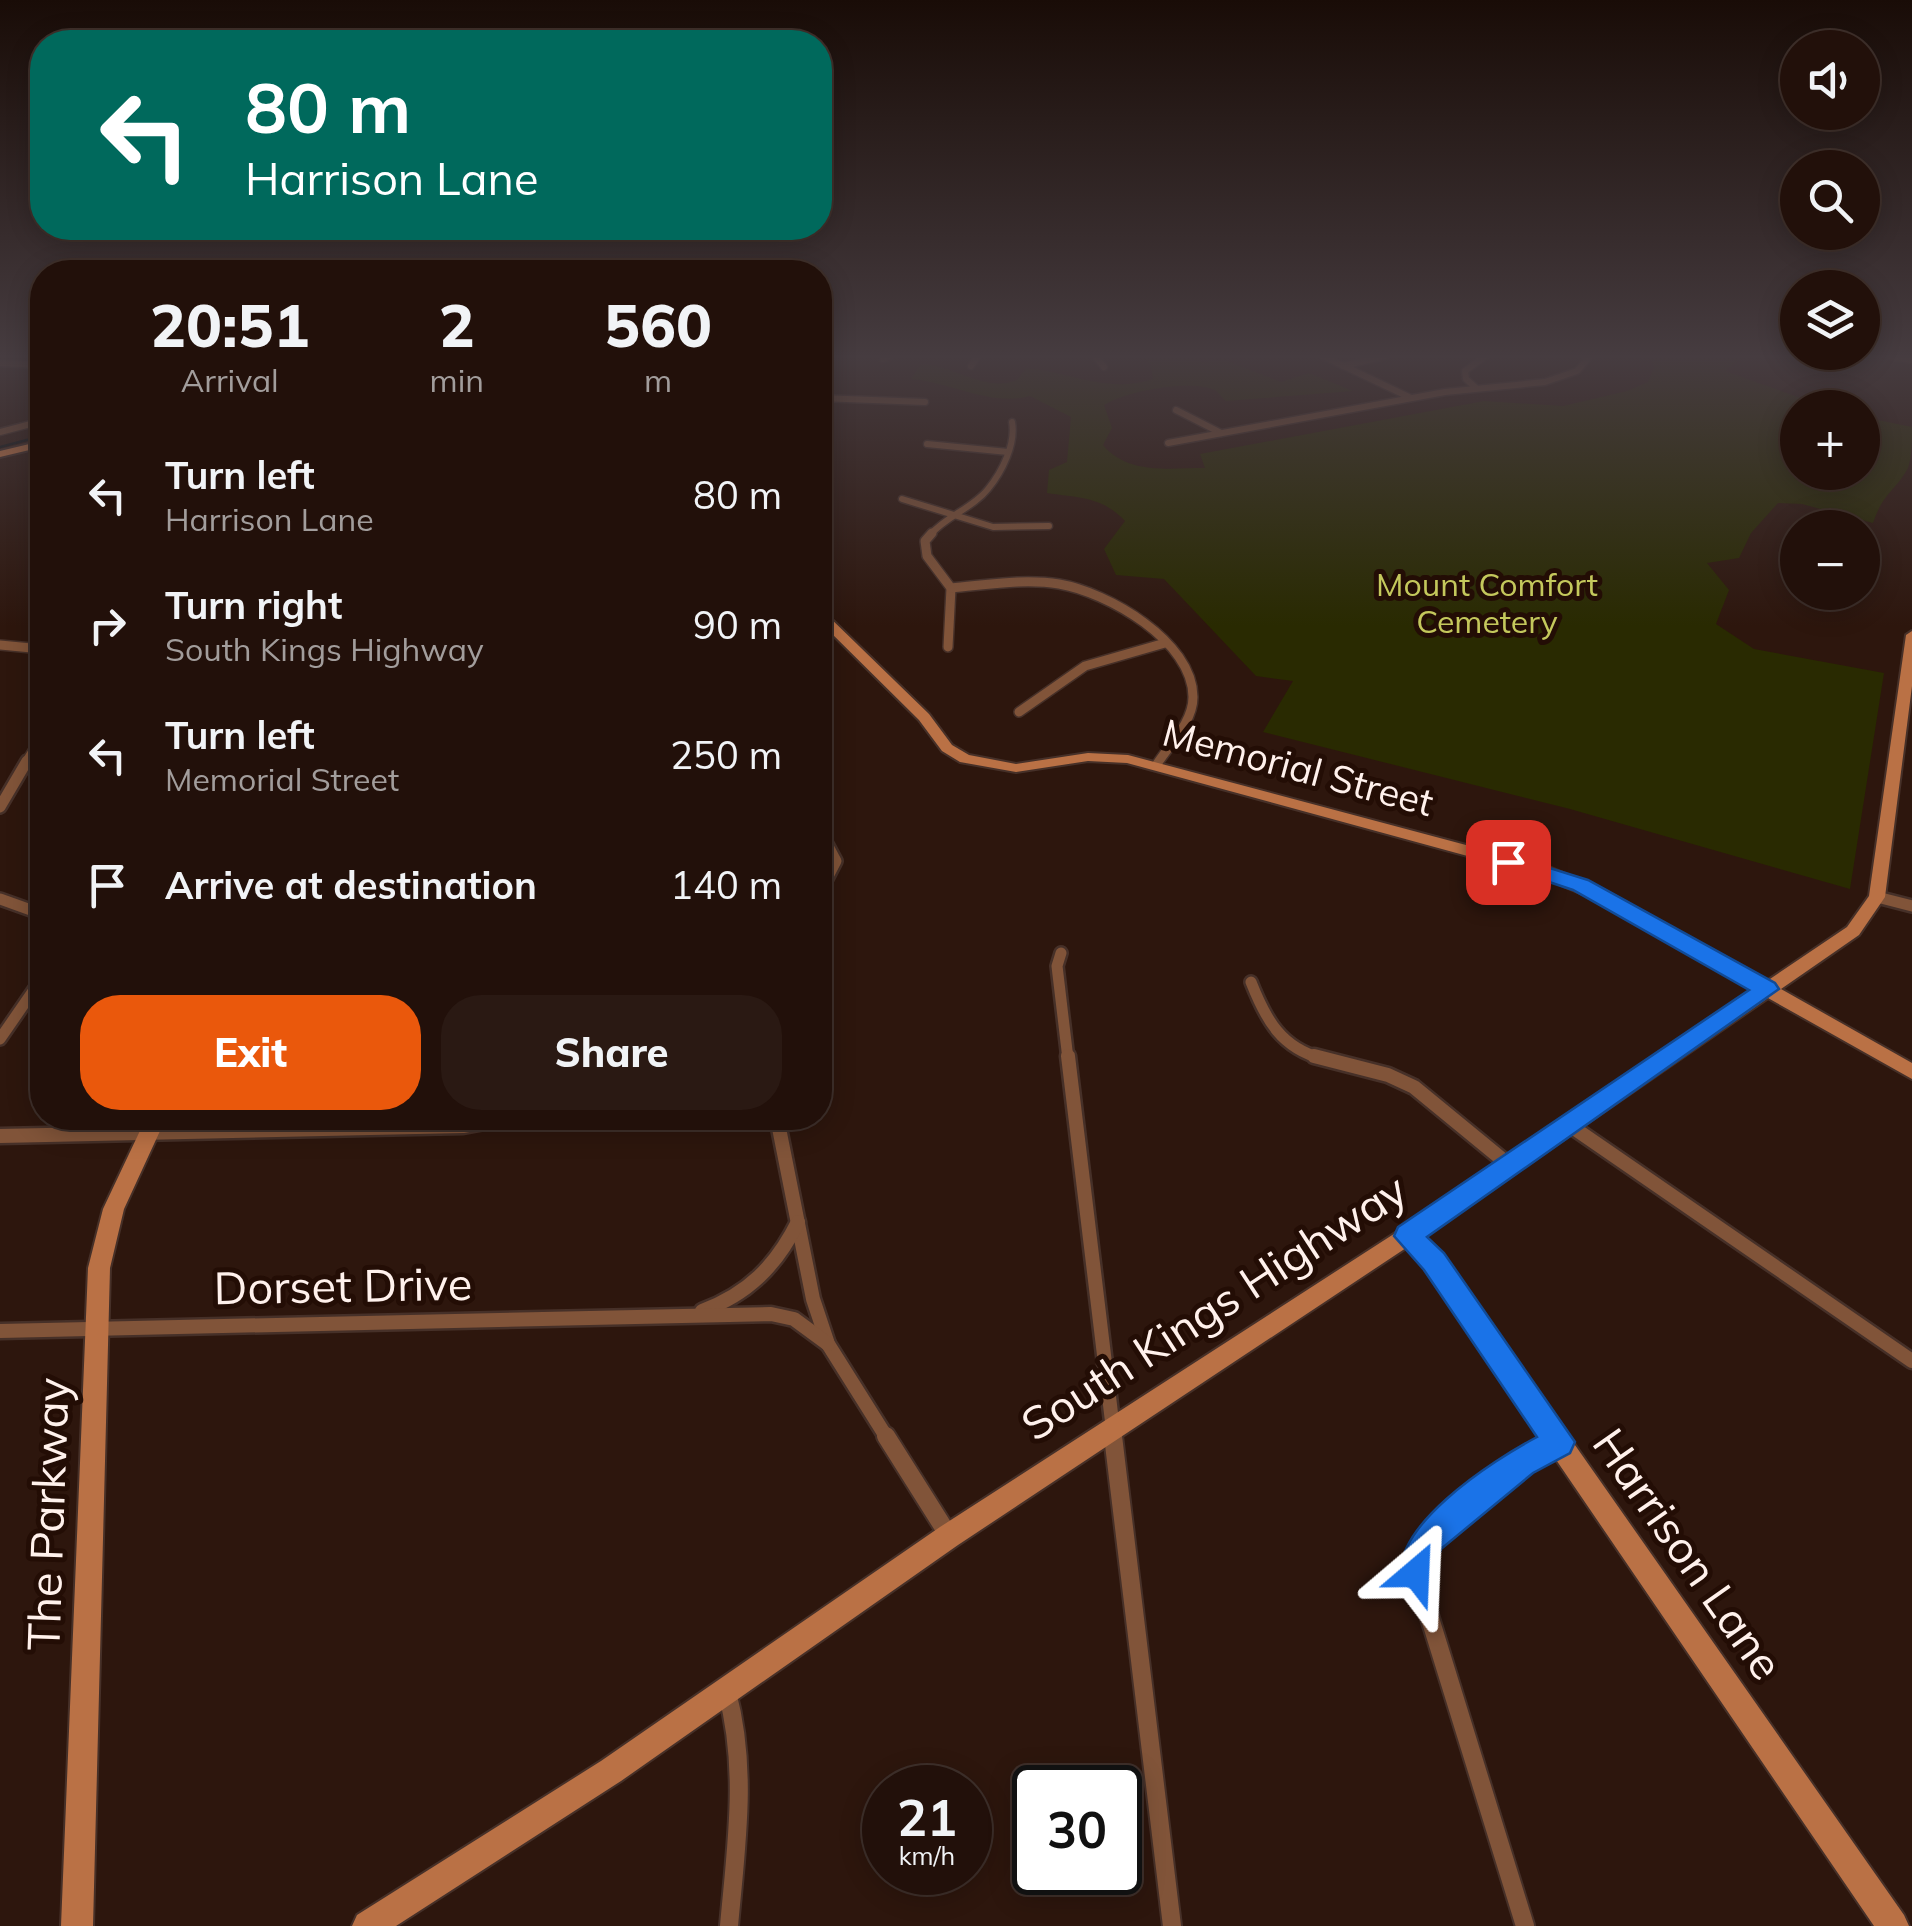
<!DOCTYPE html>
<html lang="en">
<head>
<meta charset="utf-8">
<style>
  body { margin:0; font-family:Mulish,sans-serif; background:#2a1913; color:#f1f3f6; height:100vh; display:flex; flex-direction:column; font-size:38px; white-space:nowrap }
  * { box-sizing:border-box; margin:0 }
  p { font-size:32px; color:#a29d9c }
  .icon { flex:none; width:55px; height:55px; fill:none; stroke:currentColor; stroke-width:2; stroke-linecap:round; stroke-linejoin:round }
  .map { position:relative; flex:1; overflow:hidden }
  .details { position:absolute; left:30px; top:260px; width:802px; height:870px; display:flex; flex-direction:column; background:#22100a; border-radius:40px; box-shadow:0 5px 25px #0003,0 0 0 2px #3f302b }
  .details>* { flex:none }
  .banner { position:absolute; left:30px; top:30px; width:802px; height:210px; border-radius:40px; box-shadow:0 5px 25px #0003,0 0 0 2px #3f302b; background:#00695c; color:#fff; overflow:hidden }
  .fabs { position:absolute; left:1780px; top:30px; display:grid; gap:20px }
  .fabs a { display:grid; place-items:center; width:100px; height:100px; border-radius:50%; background:#22100a; box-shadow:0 5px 25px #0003,0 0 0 2px #3f302b; font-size:50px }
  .speed { position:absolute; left:862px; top:1765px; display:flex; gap:20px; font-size:50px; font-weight:700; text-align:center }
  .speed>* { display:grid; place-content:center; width:130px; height:130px; border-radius:50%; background:#22100a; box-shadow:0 5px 25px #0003,0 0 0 2px #3f302b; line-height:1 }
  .speed small { font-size:25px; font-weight:400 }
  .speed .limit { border:5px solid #111; border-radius:15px; background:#fff; color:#111 }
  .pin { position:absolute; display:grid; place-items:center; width:85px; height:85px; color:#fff; margin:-42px; border-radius:20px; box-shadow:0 5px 15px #0006 }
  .me { position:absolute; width:110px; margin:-55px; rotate:26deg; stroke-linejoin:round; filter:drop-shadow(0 0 8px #0008) }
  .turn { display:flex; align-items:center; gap:35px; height:210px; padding:0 50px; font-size:45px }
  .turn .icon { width:130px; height:130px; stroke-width:2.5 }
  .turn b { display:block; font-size:70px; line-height:85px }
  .eta { display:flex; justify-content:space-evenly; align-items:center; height:170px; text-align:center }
  .eta b { font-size:60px; font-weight:800; line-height:70px }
  .cta { display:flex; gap:20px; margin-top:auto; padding:20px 50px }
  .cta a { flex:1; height:115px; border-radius:40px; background:#ea580c; color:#fff; font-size:40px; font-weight:800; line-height:115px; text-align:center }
  .cta a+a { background:#2a1913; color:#f1f3f6 }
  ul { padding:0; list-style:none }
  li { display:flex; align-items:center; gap:30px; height:130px; padding:0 50px }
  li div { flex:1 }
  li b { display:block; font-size:38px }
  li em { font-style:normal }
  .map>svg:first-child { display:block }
  .green { fill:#292a01 }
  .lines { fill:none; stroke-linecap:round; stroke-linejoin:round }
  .stream { stroke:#030e12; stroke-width:2.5 }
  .street-far4-casing { stroke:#463028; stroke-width:9 }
  .street-far3-casing { stroke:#463028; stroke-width:12 }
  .street-far2-casing { stroke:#463028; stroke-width:16 }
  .street-far1-casing { stroke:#463028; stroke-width:19 }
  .street-casing { stroke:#463028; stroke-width:22 }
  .secondary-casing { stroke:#463028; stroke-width:4 }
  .primary-casing { stroke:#463028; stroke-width:4 }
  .street-far4 { stroke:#815439; stroke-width:6 }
  .street-far3 { stroke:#815439; stroke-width:9 }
  .street-far2 { stroke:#815439; stroke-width:11 }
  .street-far1 { stroke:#815439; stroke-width:14 }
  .street { stroke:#815439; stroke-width:18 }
  .secondary { fill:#ba7145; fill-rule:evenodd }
  .primary { fill:#e7884d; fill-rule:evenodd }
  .route { fill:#1a73e8; stroke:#114b97; stroke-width:2.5 }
  .labels { text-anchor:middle; stroke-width:10; stroke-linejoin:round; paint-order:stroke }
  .far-park-label { font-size:32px; fill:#c4c85c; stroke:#230d05 }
  .street-label { font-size:38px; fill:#fff1ec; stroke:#230d05 }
  .near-street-label { font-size:45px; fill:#fff1ec; stroke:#230d05 }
</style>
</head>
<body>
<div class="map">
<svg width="1912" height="1926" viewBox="0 0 1912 1926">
  <rect width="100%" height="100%" fill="#2d160d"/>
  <path class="green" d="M1141 356H1192L1203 362 1223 359 1281 382 1309 373 1353 391 1226 401C1222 398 1219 393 1215 390 1190 379 1126 391 1104 405L1112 428 1103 445C1128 475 1169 468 1205 468L1200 454 1484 401 1563 406 1627 391 1648 382 1654 367 1651 356H1743L1725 371 1826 407 1798 408V472H1862L1863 417 1912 427C1912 441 1912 456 1908 468 1895 492 1884 491 1873 523L1802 504 1778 503 1751 533 1739 558 1707 563 1729 590 1716 624 1754 649 1884 673 1850 889 1570 809 1263 732 1293 681 1256 676 1164 579 1116 575 1104 549 1125 521C1102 496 1078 498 1047 493L1049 470 1067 462 1071 417 1030 396C992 407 950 382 911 379L921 364C954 365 986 393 1017 380L1026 368C1071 372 1107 394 1153 379L1150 363Z"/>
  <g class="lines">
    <path class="stream" d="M0 447 42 436"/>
    <g class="street-far4-casing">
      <g id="street-far4">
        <path d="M1095 356 1104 367"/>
        <path d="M1323 356 1411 398"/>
        <path d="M1889 356 1912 360"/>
        <path d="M883 359 890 356"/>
        <path d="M0 363 42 365"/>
        <path d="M971 366 978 356"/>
        <path d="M1343 366 1385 356"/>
        <path d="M1476 388 1466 379 1465 371 1485 356"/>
        <path d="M820 398 925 402"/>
        <path d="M1176 410 1221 433"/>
        <path d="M0 432 42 421"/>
        <path d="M1168 443 1445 392 1545 382 1577 371 1590 356"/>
        <path d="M927 444 1008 452"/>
        <path d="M902 499 993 527 1049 526"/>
        <path d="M930 535C946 516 973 508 988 489 1002 472 1016 444 1012 422"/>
      </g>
    </g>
    <g class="street-far3-casing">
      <g id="street-far3">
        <path d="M932 533 925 541 927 556 951 588 948 647"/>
        <path d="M951 588C986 585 1024 578 1059 584 1107 592 1193 641 1193 697 1193 722 1170 744 1157 764"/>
        <path d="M0 645 42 649"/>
        <path d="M1019 712 1085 666 1165 643"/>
        <path d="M25 764 42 736"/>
      </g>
    </g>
    <g class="street-far2-casing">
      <g id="street-far2">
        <path d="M0 807 27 761"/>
        <path d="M820 831 836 861 820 892"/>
        <path d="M1877 897 1912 906"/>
        <path d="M0 899 42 914"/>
        <path d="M1061 953 1057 966 1068 1059"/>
        <path d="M1251 982C1266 1020 1281 1048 1323 1059"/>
        <path d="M0 1039 42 978"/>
      </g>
    </g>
    <g class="street-far1-casing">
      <g id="street-far1">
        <path d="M1068 1056 1114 1438"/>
        <path d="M1314 1056 1388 1075 1414 1087 1509 1165"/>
        <path d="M777 1118 813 1299 828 1344 887 1438"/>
        <path d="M1568 1124 1912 1361"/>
        <path d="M0 1136 463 1126 506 1118"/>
        <path d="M702 1311C748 1294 776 1266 798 1222"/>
        <path d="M0 1331 771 1314 794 1319 828 1344"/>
      </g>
    </g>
    <g class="street-casing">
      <g id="street">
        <path d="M886 1436 949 1536"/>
        <path d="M1113 1436 1172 1926"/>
        <path d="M727 1692C748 1770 736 1847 729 1926"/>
        <path d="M1525 1926 1416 1573 1425 1542 1449 1517 1559 1442"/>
      </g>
    </g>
    <g class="secondary-casing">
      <g id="secondary">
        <path d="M820 611 824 612 929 714 952 745 969 755 1016 764 1088 753 1128 755 1549 867 1604 890 1767 981 1847 927 1869 896 1906 635 1912 631V686L1885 897 1859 935 1781 989 1912 1063V1079L1768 998 1423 1237 1442 1255 1904 1915 1909 1926H1874L1426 1269 1406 1248 958 1545 621 1781 396 1926H352L357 1915 601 1761 940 1527 1400 1230 1754 990 1592 898 1537 875 1127 763 1088 761 1016 772 960 762 942 751 919 720 820 622Z"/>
        <path d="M146 1118H166L124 1209 110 1268 93 1926H61L88 1268 103 1209Z"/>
      </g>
    </g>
    <g class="primary-casing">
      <path id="primary" d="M42 441V447L0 457V451Z"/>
    </g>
    <use href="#street-far4" class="street-far4"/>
    <use href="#street-far3" class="street-far3"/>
    <use href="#street-far2" class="street-far2"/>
    <use href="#street-far1" class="street-far1"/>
    <use href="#street" class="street"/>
    <use href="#secondary" class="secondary"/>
    <use href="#primary" class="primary"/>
  </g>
  <linearGradient id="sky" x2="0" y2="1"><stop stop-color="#190c07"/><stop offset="0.57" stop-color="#463c40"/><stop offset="1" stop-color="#463c40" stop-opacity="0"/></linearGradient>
  <rect width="1912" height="626" fill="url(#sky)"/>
  <path class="route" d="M1508 855 1588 880 1775 983 1779 989 1427 1237 1444 1253 1575 1442 1570 1453 1533 1473 1441 1549 1428 1585 1416 1590 1404 1585C1382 1531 1495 1459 1537 1437L1424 1270 1394 1236 1398 1227 1749 990 1573 890 1501 866 1498 862 1501 857Z"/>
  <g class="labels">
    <g class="far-park-label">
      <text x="1487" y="596">Mount Comfort<tspan x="1487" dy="37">Cemetery</tspan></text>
    </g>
    <g class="street-label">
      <text transform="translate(1298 768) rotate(15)" y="13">Memorial Street</text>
    </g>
    <g class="near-street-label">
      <text transform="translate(343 1286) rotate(-1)" y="16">Dorset Drive</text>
      <text transform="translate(1214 1307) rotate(-33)" y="16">South Kings Highway</text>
      <text transform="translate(48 1514) rotate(-88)" y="16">The Parkway</text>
      <text transform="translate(1688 1554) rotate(55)" y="16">Harrison Lane</text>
    </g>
  </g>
</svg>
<div class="fabs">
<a><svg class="icon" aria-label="sound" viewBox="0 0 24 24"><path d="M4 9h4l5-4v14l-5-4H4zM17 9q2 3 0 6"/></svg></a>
<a><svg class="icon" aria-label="search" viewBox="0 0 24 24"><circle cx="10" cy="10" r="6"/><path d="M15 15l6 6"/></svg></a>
<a><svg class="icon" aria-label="layers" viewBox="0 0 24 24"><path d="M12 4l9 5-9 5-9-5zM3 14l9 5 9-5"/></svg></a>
<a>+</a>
<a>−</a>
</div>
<div class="speed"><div>21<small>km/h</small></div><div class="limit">30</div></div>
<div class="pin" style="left:1508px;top:862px;background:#d93025"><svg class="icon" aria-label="arrive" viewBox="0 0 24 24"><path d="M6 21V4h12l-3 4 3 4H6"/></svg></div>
<svg class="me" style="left:1416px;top:1573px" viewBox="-20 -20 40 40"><path d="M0-17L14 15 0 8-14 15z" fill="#1a73e8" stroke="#fff" stroke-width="4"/></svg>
<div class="banner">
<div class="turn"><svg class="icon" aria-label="left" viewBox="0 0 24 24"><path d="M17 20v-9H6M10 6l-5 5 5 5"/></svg><div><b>80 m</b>Harrison Lane</div></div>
</div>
<section class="details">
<div class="eta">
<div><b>20:51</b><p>Arrival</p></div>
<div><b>2</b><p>min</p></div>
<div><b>560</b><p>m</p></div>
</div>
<ul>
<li><svg class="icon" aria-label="left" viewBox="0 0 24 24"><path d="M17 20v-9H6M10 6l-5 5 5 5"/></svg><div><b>Turn left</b><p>Harrison Lane</p></div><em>80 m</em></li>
<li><svg class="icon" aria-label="right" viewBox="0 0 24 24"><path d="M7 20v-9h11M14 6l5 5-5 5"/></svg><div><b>Turn right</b><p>South Kings Highway</p></div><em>90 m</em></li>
<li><svg class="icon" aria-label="left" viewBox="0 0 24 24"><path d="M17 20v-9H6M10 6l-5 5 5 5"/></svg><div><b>Turn left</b><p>Memorial Street</p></div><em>250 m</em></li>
<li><svg class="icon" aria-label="arrive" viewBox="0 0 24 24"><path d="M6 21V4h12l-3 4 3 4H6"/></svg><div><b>Arrive at destination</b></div><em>140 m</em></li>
</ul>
<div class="cta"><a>Exit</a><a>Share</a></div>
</section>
</div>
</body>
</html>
